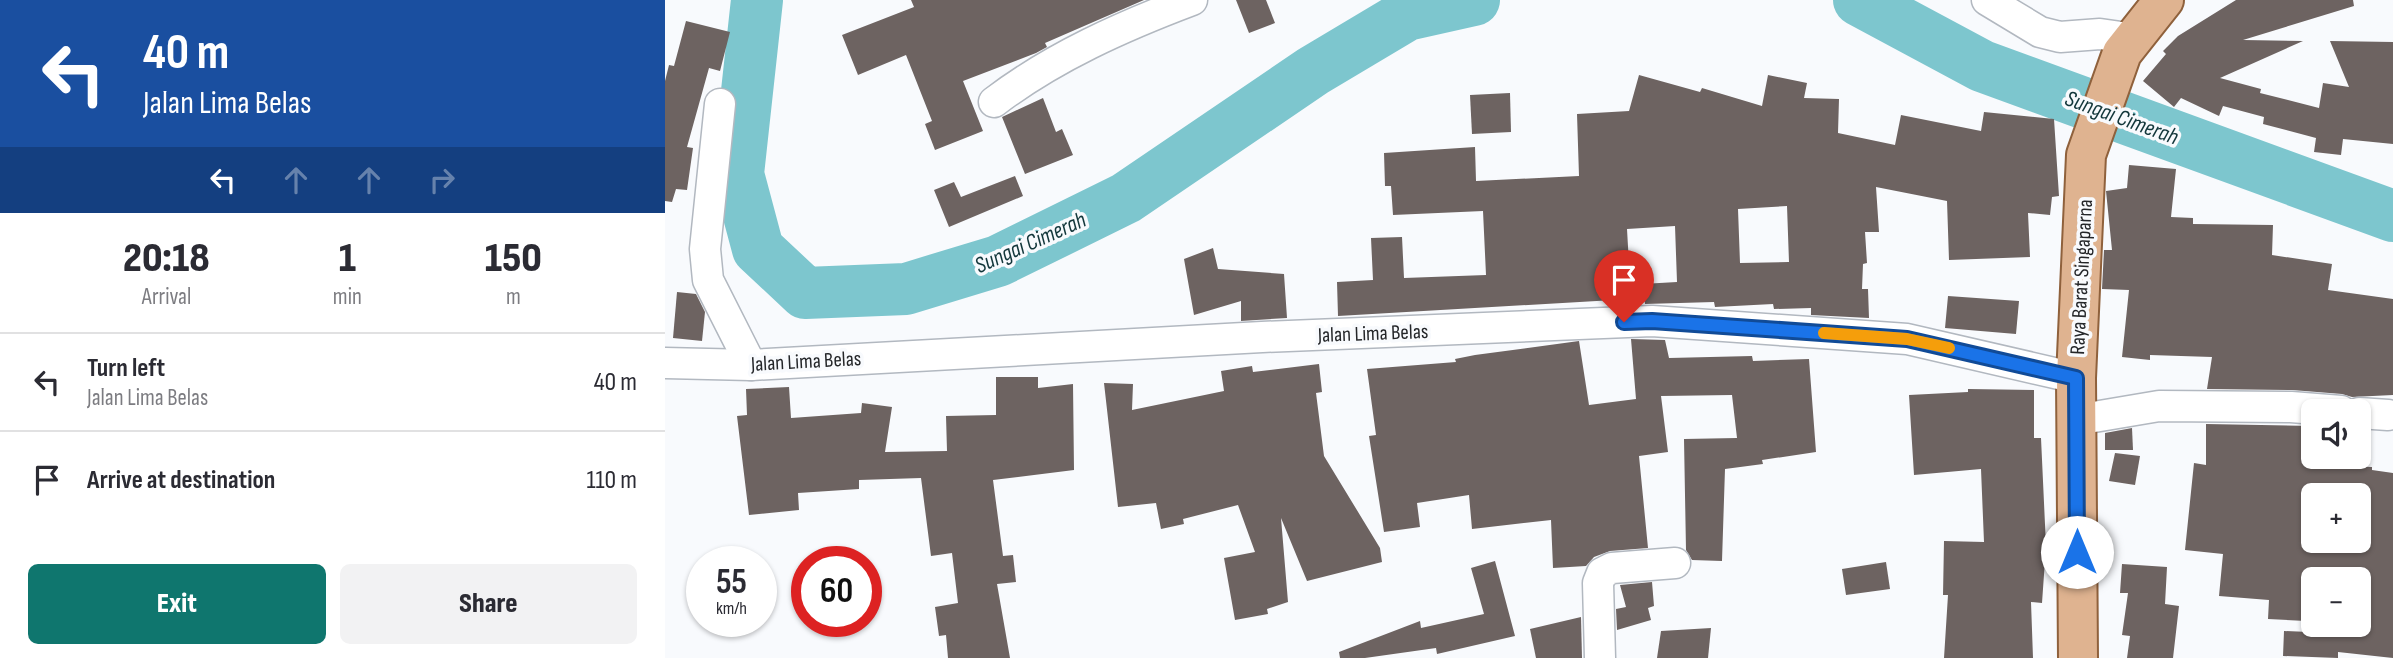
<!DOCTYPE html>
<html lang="en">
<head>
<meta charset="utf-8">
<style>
  body { margin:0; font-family:"Sofia Sans Condensed",sans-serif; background:#f2f2f3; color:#2b2b33; height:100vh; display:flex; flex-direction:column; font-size:26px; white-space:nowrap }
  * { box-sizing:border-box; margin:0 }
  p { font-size:23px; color:#7c7c81 }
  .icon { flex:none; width:38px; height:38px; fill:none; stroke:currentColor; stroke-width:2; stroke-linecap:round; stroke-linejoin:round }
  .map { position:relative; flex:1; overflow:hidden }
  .details { display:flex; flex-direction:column; background:#fff; width:665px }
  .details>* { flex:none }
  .guide { background:#1a4fa0; color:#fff; overflow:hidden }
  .controls { position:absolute; left:1636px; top:399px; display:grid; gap:14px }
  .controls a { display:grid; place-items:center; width:70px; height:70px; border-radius:10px; background:#fff; box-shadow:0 2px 5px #0004; font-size:35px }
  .speed { position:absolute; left:21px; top:546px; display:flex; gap:14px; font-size:35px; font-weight:700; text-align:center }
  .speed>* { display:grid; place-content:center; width:91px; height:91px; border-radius:50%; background:#fff; box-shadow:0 2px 5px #0004; line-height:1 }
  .speed small { font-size:18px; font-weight:400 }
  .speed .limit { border:10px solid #d22; background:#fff; color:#111 }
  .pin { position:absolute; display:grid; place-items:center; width:60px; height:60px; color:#fff; margin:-72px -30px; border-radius:50% 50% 50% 0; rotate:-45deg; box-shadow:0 0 7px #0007 }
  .pin .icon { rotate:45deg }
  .me { position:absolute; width:77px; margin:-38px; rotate:0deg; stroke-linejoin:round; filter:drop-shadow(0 0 5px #0008) }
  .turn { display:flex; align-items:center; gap:24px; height:147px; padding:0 28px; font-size:32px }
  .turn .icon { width:91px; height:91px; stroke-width:2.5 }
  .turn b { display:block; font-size:49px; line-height:60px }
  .lanes { display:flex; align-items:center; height:66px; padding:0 28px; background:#0003; justify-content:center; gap:35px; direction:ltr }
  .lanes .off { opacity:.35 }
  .eta { display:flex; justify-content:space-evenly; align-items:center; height:119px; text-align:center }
  .eta b { font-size:42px; font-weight:800; line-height:49px }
  .action { display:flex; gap:14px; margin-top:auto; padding:14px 28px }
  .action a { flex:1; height:80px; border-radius:10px; background:#0f766e; color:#fff; font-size:28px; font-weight:800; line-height:80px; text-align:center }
  .action a+a { background:#f2f2f3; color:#2b2b33 }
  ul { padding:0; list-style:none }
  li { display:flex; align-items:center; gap:21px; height:98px; padding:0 28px; border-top:2px solid #e1e1e2 }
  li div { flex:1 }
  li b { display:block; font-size:26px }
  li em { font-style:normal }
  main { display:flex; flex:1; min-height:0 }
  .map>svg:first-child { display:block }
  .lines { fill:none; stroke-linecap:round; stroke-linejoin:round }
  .river { stroke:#7dc6ce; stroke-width:52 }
  .building { fill:#6d6361; fill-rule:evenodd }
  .minor-casing { stroke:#b2b8c0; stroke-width:33 }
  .major-casing { stroke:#8f613c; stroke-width:42 }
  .minor { stroke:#fff; stroke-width:30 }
  .major { stroke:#dfb390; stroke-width:38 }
  .route-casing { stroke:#114b97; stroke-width:18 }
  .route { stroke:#1a73e8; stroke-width:12 }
  .slow { stroke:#f59e0b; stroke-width:12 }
  .labels { text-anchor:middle; stroke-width:7; stroke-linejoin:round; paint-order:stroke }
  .street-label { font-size:21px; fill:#242629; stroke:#f8fafd }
  .water-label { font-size:23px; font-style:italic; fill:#13373b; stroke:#f8fafd }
</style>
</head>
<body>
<main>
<section class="details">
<div class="guide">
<div class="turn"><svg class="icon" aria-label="left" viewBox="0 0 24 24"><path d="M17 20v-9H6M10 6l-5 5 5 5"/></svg><div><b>40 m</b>Jalan Lima Belas</div></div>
<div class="lanes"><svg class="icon" aria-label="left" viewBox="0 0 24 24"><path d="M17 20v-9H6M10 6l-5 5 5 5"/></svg><svg class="icon off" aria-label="ahead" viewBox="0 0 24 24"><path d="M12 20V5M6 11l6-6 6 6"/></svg><svg class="icon off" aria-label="ahead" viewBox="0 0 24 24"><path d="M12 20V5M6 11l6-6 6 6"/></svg><svg class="icon off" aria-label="right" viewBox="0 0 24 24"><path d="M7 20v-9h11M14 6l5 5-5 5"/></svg></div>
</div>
<div class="eta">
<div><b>20:18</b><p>Arrival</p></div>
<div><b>1</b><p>min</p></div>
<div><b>150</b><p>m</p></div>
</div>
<ul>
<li><svg class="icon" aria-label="left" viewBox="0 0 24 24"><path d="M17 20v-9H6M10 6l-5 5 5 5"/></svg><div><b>Turn left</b><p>Jalan Lima Belas</p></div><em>40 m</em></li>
<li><svg class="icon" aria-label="arrive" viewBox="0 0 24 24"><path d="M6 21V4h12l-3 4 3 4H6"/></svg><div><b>Arrive at destination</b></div><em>110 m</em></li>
</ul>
<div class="action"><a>Exit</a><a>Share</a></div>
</section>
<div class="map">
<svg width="1728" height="658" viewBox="0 0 1728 658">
  <rect width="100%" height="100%" fill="#f8fafd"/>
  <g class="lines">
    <g class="river">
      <path d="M92 0 73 174 93 249 140 293 241 289 333 261 461 198 648 71 742 15 809 0"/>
      <path d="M1194 0 1317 66 1728 216"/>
    </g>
  </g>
  <g class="building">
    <path d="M246 0H479L380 43 382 47 371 53 298 81 318 131 270 150 260 124 267 121 241 55 193 75 177 35 249 7Z"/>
    <path d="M571 0H601L610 23 584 33Z"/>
    <path d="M1571 0H1688L1689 6 1578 40 1638 41 1555 78 1596 89 1595 93 1654 108 1658 83 1684 87 1665 41 1728 42V144L1678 139 1676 155 1649 152 1651 138 1598 124 1599 117 1558 106 1554 116 1516 98 1509 107 1478 81 1501 54 1498 51 1513 36Z"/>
    <path d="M21 21 65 32 55 71 44 68 22 147 28 148 22 190 11 189 7 202 0 201V81L4 65 9 66Z"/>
    <path d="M974 75 1035 92 1037 88 1097 106 1103 75 1142 83 1139 98 1174 99 1173 133 1230 145 1236 115 1316 131 1319 112 1389 119 1394 196 1387 197 1385 215 1363 213 1365 257 1284 260 1282 201 1211 187 1214 232H1200L1202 263 1198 264 1197 289H1203L1204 318 1146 315V308L1109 309 1108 304 1050 307 1049 302 980 304 977 284 1012 282 1010 226 962 229 966 299 673 316 672 282 708 280 706 238 737 237 739 278 821 275 818 211 728 215 726 186H720L719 153 810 147 811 181 914 176 912 114 964 111ZM1122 206 1124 262 1075 263 1073 209Z"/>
    <path d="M845 93 846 132 807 134 805 95Z"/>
    <path d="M378 98 391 132 397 129 408 155 360 174 337 117Z"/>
    <path d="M1464 165 1511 169 1506 217 1528 218V224L1608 225 1607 255 1667 264 1663 290 1728 299V395L1687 397 1677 394 1627 390 1542 389 1547 357 1485 355V360L1457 357 1464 290 1437 289 1439 250H1447L1441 191 1462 188Z"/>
    <path d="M350 176 358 196 284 227 269 190 289 182 296 197Z"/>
    <path d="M548 248 553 269 619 274 622 318 576 321V301L529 315 519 259Z"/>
    <path d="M12 292 31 294 40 312 37 341 8 338Z"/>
    <path d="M1283 296 1354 301 1351 334 1280 328Z"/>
    <path d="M966 339 1000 340 1004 358 1087 356 1088 361 1144 359 1151 452 1097 460 1098 464 1060 469 1057 561 1027 560 1021 550 1019 439 1072 438 1067 395 996 396 1003 452 974 456 983 548 945 551 929 557 921 566 888 568 886 520 807 529 804 495 752 503 755 527 719 532 704 436 711 435 702 369 791 362 790 359 810 355 914 341 924 405 971 399Z"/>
    <path d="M654 364 657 392 651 393 659 456 715 548 717 562 642 581 616 518 623 602 602 609 603 614 570 620 559 558 590 552 573 505 518 519 519 524 496 529 491 503 453 507 439 383 468 384 467 410 559 391 556 371 587 366 588 372Z"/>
    <path d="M331 377H373V388L408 384 409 470 328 480 338 556 348 555 351 582 332 584 345 658H283L281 635 274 636 270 607 293 603 287 553 266 556 256 478 194 480V489L133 493 134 510 84 515 72 416 82 415 81 389 124 387 126 418 196 413 197 403 227 407 220 452 282 451 281 416 331 415Z"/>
    <path d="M1303 389 1369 390V438H1376L1381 546 1377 603 1366 602 1368 658H1279L1283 595H1278L1279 541 1319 542 1316 469 1249 475 1244 395 1303 392Z"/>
    <path d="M1541 424 1648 426V465L1707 467V470L1728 473V658L1673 652V658L1618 656 1619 631 1690 634 1694 625V579H1643L1641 621 1603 619 1604 600 1554 596 1558 554 1520 550 1529 463 1541 465ZM1648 495H1694V541H1648Z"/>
    <path d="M1467 428 1468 450H1440V433Z"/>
    <path d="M1450 453 1475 456 1470 485 1444 481Z"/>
    <path d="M830 561 850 636 772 654 771 648 700 658H675L674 652 755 621 756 628 819 614 806 568Z"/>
    <path d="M1221 562 1225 589 1181 595 1177 569Z"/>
    <path d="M1457 564 1502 567 1500 604 1514 606 1508 658H1462L1465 636 1457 635 1463 593H1455Z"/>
    <path d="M987 582 989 606 983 608 986 620 952 630 951 609 961 607 955 585Z"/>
    <path d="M916 617 917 658H871L865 629Z"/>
    <path d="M1046 628 1043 658H992L996 631Z"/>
  </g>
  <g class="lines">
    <g class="minor-casing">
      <g id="minor">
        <path d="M1322 0 1375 32 1395 37 1435 34 1470 39"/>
        <path d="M329 102C388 57 458 26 527 0"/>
        <path d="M55 104 40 249 43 280 86 365"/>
        <path d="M0 363 86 365 597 337 987 321 1242 339 1411 378"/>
        <path d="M1694 413 1723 415"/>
        <path d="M1411 420 1494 406 1626 407 1676 411"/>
        <path d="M935 658 933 583 937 573 947 568 1010 563"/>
      </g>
    </g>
    <g class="major-casing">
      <path id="major" d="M1413 658 1411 378 1421 155 1457 53 1499 0"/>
    </g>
    <use href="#minor" class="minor"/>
    <use href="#major" class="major"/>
  </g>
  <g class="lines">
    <g class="route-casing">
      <path id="route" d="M959 322 987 321 1242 339 1411 378 1412 552"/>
    </g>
    <use href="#route" class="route"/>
    <path class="slow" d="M1159 333 1242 339 1284 348"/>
  </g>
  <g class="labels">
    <g class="street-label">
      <text transform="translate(1416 277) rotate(-87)" y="7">Raya Barat Singaparna</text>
      <text transform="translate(708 333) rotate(-2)" y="7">Jalan Lima Belas</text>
      <text transform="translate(141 361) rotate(-3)" y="7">Jalan Lima Belas</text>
    </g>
    <g class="water-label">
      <text transform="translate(1457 117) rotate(20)" y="8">Sungai Cimerah</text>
      <text transform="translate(365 242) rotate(-24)" y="8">Sungai Cimerah</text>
    </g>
  </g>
</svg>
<div class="controls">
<a><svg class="icon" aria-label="sound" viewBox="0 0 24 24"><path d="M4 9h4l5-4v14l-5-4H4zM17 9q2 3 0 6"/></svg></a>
<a>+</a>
<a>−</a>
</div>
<div class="speed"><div>55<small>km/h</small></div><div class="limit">60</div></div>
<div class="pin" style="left:959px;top:322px;background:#d93025"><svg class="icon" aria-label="arrive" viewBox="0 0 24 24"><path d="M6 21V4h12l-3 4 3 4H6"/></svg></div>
<svg class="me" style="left:1412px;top:552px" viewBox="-20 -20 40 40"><circle r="19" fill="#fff"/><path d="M0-13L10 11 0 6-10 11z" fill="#1a73e8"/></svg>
</div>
</main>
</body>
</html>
